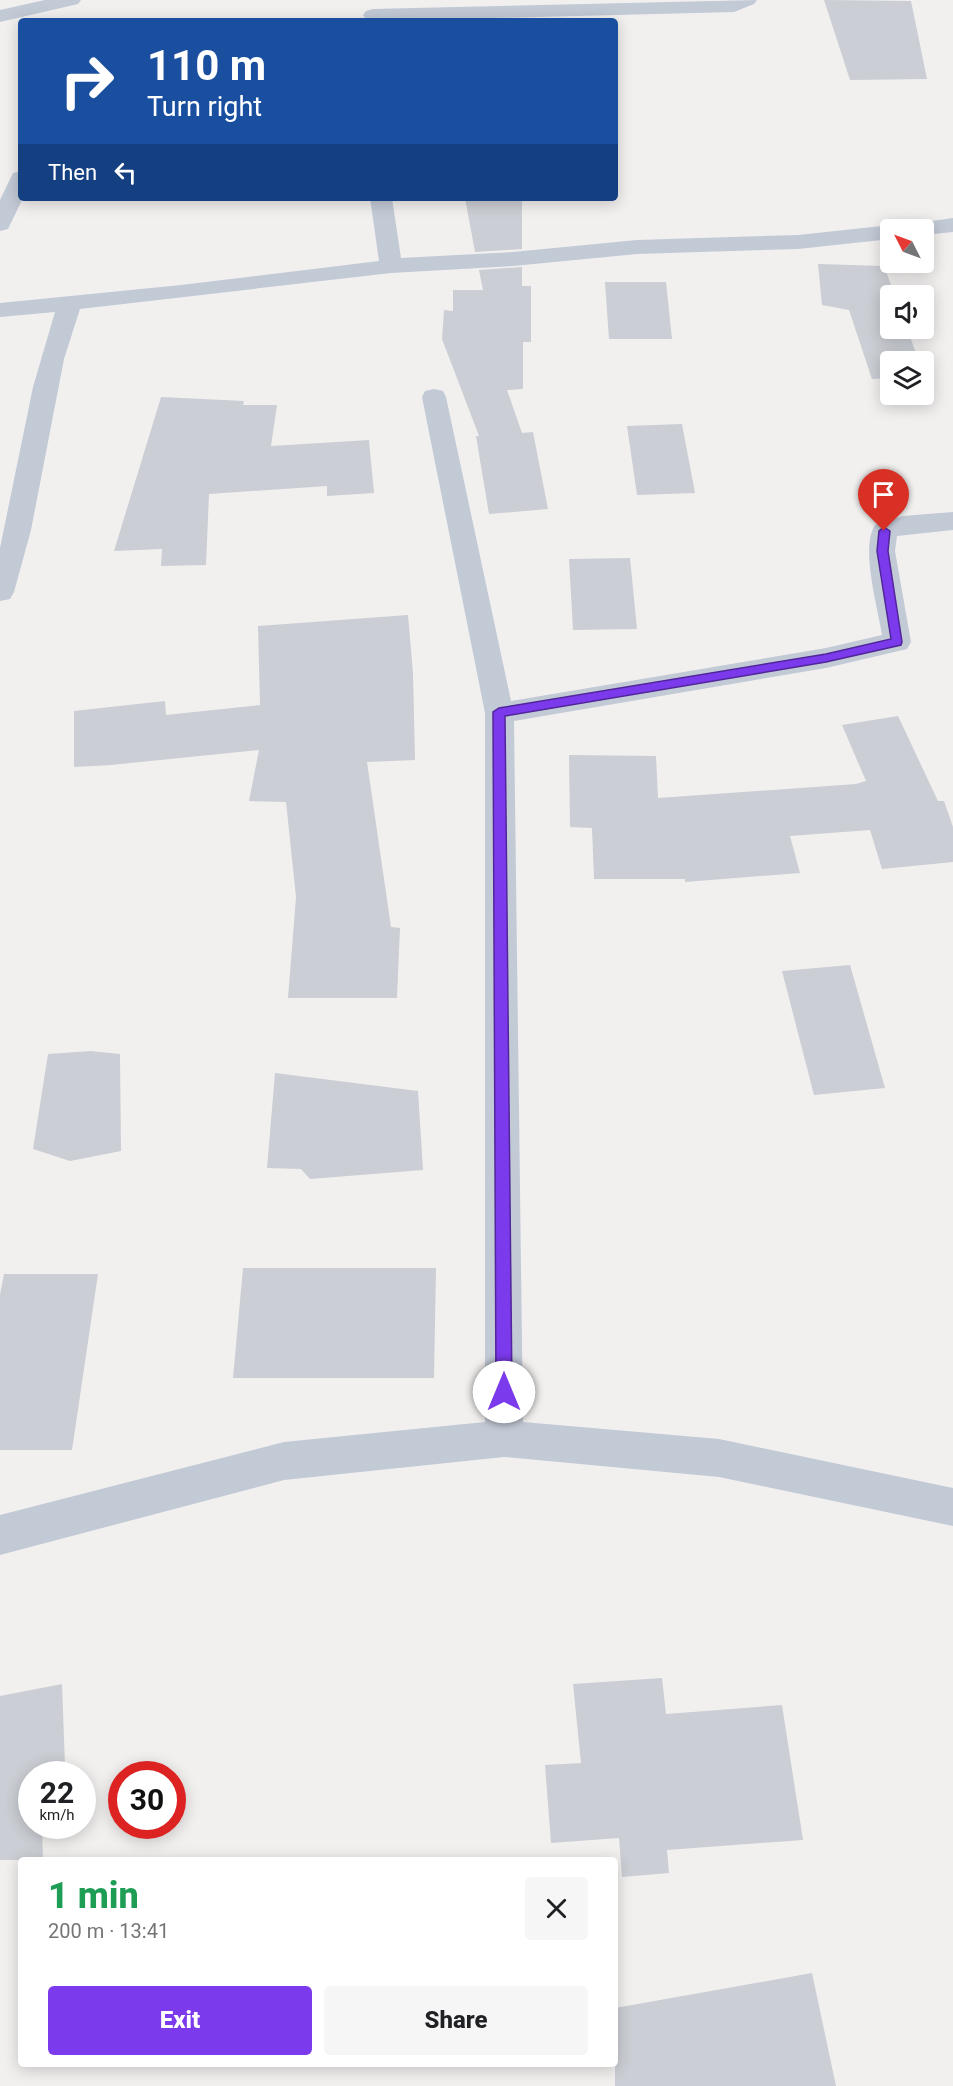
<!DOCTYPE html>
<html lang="en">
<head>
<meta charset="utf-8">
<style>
  body { margin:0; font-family:Roboto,sans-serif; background:#f6f6f6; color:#202124; height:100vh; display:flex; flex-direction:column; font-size:22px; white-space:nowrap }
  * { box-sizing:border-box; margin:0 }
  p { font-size:20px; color:#757577 }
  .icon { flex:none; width:33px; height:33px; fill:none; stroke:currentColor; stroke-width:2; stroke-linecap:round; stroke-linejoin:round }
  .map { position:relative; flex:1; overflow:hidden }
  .side { position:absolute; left:18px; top:1857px; width:600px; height:210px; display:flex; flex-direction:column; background:#fff; border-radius:6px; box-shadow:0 3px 15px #0003 }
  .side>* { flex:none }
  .hud { position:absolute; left:18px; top:18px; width:600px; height:183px; border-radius:6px; box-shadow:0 3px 15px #0003; background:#1a4fa0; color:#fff; overflow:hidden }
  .needle { width:39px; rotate:312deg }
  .tools { position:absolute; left:880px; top:219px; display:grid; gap:12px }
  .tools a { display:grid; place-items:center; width:54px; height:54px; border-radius:6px; background:#fff; box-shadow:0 3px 15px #0003; font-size:30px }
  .speed { position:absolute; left:18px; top:1761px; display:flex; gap:12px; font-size:30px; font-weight:700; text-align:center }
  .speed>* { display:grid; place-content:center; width:78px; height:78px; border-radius:50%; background:#fff; box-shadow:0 3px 15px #0003; line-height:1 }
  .speed small { font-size:15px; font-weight:400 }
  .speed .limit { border:9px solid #d22; background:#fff; color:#111 }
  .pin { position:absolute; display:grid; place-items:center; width:51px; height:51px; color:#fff; margin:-62px -26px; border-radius:50% 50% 50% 0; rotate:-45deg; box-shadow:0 0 6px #0007 }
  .pin .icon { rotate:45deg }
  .me { position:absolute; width:66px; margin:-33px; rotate:0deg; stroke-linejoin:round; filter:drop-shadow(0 0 4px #0008) }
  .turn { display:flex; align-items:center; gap:21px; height:126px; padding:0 30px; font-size:27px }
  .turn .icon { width:78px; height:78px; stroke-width:2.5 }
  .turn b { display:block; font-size:42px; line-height:51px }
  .then { display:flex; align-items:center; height:57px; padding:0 30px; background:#0003; gap:12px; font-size:22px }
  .round { display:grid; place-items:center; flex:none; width:63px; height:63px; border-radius:6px; background:#f6f6f6 }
  .summary { display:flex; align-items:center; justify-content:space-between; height:102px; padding:0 30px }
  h1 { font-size:36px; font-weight:800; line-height:45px; color:#1e9e55 }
  .button { display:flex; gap:12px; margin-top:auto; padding:12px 30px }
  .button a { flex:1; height:69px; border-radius:6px; background:#7c3aed; color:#fff; font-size:24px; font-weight:800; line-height:69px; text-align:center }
  .button a+a { background:#f6f6f6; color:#202124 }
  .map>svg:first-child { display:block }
  .building { fill:#cbced4 }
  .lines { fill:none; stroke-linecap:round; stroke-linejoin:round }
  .minor { fill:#c2cad6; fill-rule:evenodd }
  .route { fill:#7c3aed; stroke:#51269a; stroke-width:1.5 }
</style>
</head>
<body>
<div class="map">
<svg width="953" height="2086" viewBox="0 0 953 2086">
  <rect width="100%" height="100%" fill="#f2efef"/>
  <g class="building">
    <path d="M824 0 911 1 927 79 850 80Z"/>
    <path d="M465 198H522V249L475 252Z"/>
    <path d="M818 264 884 266 895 296H891V328H907L919 362H891V378L872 379 849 310 822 305Z"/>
    <path d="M522 267V286H531V342H523V389L507 390 522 433 533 432 548 509 489 514 476 436H479L442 339 444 310 453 311V290H483L479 270Z"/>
    <path d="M605 282H666L672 339H609Z"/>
    <path d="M161 397 244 401 243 405H277L271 446 369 440 374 493 327 496V486L209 494 206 565 161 566 162 549 114 551Z"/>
    <path d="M682 424 695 493 637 495 627 426Z"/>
    <path d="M630 558 637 629 573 630 569 559Z"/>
    <path d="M408 615 413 673 415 760 367 762 391 927 400 928 397 998H288L296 897 286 802 249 801 259 750 111 765 74 767V711L165 701 166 715 260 705 258 626Z"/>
    <path d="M898 716 938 801H944L953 827V862L882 869 870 830 790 836 800 873 685 882V879H594L592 828 570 827 569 755 656 756 658 798 856 784 866 781 842 725Z"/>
    <path d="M850 965 885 1088 814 1095 782 971Z"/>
    <path d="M91 1051 120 1054 121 1151 70 1161 33 1149 48 1054Z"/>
    <path d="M275 1073 418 1091 423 1170 310 1179 301 1169 267 1168Z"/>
    <path d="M243 1268H436L434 1378H233Z"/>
    <path d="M4 1274H98L72 1450H0V1295Z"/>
    <path d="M662 1678 666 1714 782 1705 803 1840 667 1850 669 1873 622 1877 619 1838 551 1843 545 1765 581 1763 573 1684Z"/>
    <path d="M62 1684 65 1766 41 1770V1774H32V1826H42L43 1860H0V1696Z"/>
    <path d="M812 1973 836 2086H615V2008Z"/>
  </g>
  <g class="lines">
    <g class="minor">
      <path d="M45 0H81L78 4 0 22V10Z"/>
      <path d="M757 0 754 4 734 12 373 21 366 19 363 15 366 11 373 9Z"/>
      <path d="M21 171V198H23L8 229 0 231V200L13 173Z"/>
      <path d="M370 198H392L401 258 513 252 637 240 798 235 891 225 900 229 903 225 953 218V232L924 235V230H891V239L798 249 637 254 513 266 391 273 80 309 64 359 31 530 14 592 10 599 0 601V548L33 387 55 312 0 317V303L181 285 379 261Z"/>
      <path d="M434 389 443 391 446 397 511 701 826 648 882 635C878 608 860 548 875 525L903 516 953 512V530L897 536 895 551 911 642 907 649 826 668 514 721 523 1422 719 1439 953 1488V1526L719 1477 504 1457 284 1480 0 1555V1515L284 1442 485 1422V713L422 397 425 391Z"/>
    </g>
  </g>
  <path class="route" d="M884 527 890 531 888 551 902 642 901 645 826 662 505 716 512 1392 509 1398 504 1400 498 1398 496 1392 493 712 499 708 826 654 891 639 877 551 879 531Z"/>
</svg>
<div class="tools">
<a><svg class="needle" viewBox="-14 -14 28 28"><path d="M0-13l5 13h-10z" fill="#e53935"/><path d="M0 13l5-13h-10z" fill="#757577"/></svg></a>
<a><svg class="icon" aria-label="sound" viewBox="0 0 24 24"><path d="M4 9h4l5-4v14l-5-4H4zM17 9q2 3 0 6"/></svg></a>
<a><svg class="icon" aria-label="layers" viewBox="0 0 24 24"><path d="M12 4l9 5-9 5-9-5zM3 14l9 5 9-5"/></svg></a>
</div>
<div class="speed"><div>22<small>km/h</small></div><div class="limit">30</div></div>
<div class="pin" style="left:884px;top:531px;background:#d93025"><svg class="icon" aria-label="arrive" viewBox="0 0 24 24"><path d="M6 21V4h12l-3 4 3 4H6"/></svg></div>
<svg class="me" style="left:504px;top:1392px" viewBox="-20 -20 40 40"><circle r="19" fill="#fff"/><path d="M0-13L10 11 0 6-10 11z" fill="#7c3aed"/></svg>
<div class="hud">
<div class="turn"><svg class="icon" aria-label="right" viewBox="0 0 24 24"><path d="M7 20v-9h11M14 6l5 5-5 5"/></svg><div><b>110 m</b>Turn right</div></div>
<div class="then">Then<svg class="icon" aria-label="left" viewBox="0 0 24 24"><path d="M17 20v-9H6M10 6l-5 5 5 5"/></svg></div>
</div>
<section class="side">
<div class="summary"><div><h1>1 min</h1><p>200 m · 13:41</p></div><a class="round"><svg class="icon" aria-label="close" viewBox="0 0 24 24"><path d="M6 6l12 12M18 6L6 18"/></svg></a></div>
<div class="button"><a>Exit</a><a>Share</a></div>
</section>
</div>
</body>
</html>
